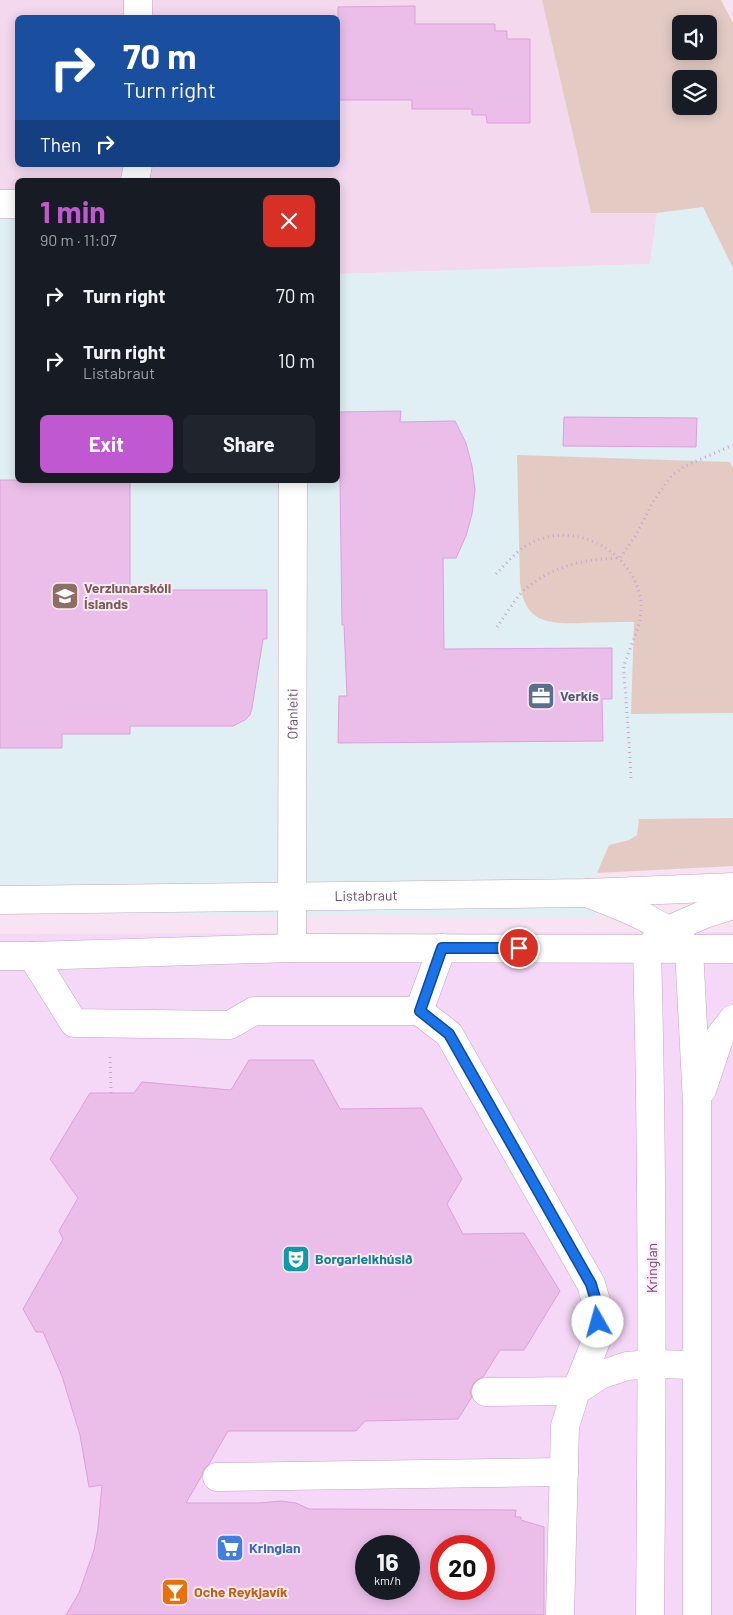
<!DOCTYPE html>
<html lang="en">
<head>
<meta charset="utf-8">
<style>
  body { margin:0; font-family:Barlow,sans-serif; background:#20242c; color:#f1f3f6; height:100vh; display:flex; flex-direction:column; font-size:19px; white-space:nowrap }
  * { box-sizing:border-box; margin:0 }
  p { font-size:16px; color:#9ea1a6 }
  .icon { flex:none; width:28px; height:28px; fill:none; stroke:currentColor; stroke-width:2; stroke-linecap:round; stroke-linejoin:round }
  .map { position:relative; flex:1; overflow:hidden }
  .side { position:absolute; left:15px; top:178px; width:325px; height:305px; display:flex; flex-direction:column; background:#171b24; border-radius:8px; box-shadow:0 2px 12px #0003 }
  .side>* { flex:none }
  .guide { position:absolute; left:15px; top:15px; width:325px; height:152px; border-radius:8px; box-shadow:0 2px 12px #0003; background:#1a4fa0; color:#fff; overflow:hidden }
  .controls { position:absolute; left:672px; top:15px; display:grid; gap:10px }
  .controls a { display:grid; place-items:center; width:45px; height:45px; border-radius:8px; background:#171b24; box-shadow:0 2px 12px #0003; font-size:25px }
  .speed { position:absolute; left:355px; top:1535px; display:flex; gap:10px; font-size:25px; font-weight:700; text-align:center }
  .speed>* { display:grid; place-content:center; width:65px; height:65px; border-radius:50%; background:#171b24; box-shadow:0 2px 12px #0003; line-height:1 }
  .speed small { font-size:12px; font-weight:400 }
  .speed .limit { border:8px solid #d22; background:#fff; color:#111 }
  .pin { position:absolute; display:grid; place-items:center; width:42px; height:42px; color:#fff; margin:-21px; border:2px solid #fff; border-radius:50%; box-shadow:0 1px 5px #0007 }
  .me { position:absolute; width:55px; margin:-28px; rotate:353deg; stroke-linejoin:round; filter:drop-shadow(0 0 4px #0008) }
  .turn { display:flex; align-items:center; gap:18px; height:105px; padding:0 25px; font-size:22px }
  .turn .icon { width:65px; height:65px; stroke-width:2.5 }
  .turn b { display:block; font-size:35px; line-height:42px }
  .then { display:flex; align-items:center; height:48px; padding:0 25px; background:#0003; gap:10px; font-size:19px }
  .round { display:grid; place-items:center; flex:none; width:52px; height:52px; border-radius:8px; background:#20242c }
  .summary { display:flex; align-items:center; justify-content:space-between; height:85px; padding:0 25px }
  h1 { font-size:30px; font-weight:700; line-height:38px; color:#c058d2 }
  .action { display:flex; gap:10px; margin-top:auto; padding:10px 25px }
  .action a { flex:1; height:58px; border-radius:8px; background:#c058d2; color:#fff; font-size:20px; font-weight:700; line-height:58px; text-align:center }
  .action a+a { background:#20242c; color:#f1f3f6 }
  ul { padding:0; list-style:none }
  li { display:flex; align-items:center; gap:15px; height:65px; padding:0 25px }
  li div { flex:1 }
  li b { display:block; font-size:19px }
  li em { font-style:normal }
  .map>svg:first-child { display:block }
  .residential { fill:#f4d8ee; fill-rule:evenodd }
  .commercial { fill:#f5d8f7; fill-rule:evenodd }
  .education { fill:#e0eff4 }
  .green { fill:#e3cbc4; fill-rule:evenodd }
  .building { fill:#eabee8; stroke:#daa1d9; fill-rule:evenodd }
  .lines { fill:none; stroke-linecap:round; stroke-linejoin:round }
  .minor-casing { stroke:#c2a7c0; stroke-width:29 }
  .path { stroke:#cea2cd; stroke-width:3; stroke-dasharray:1 4; stroke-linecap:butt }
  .minor { stroke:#fff; stroke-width:28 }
  .route-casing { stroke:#114b97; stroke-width:12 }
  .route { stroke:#1a73e8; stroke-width:9 }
  .labels { text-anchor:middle; stroke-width:4; stroke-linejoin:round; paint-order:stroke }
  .education-label { font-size:14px; font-weight:bold; fill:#785e54; stroke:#fce8f7; text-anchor:start }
  .service-label { font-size:14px; font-weight:bold; fill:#4e5e75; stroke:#fce8f7; text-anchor:start }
  .street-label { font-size:14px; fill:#6c4d6c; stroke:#fce8f7 }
  .culture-label { font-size:14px; font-weight:bold; fill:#0d838f; stroke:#fce8f7; text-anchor:start }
  .shop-label { font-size:14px; font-weight:bold; fill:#366cbe; stroke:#fce8f7; text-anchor:start }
  .food-label { font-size:14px; font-weight:bold; fill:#c56008; stroke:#fce8f7; text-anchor:start }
</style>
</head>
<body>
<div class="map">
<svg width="733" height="1615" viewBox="0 0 733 1615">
  <rect width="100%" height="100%" fill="#f8e3f3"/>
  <path class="residential" d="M0 0H542L591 212 657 213 650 264 338 274V180H18L17 204H0ZM18 18H338V165H18Z"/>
  <path class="commercial" d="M733 932V1615H0V934ZM366 1546H409V1589H366ZM441 1546H484V1589H441Z"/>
  <path class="education" d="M0 204H17L18 480H338V274L650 264 657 213 703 207 733 268V818L639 819 637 835 629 840 608 845 597 873 599 918 0 913Z"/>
  <g class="green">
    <path d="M542 0H721L733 23V268L703 207 657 213H591ZM681 24H709V51H681ZM681 79H709V106H681Z"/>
    <path d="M517 455 730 462 733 468V713L631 714 634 622C617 622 599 622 582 623 548 624 524 623 520 582Z"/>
    <path d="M733 818V866L597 873 609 845 629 840 637 835 639 819Z"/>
  </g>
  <g class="building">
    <path d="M415 6V24H495V31H507V39H530V123H487L486 115H472V109H412V100H338V7Z"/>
    <path d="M401 411 400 422 455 421 466 443 472 466 475 490 472 514 466 536 456 558H443L444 649 612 648V699H602L603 741 338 743 339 696H347L344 625H342L339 412Z"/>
    <path d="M564 417 697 418 696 447 563 446Z"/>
    <path d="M0 480H130V590H267V639H263L252 708 250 715 245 720 233 726H130V734H62V748H0Z"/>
    <path d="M249 1060H313L340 1109 422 1108 462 1179 447 1204 463 1234 524 1233 560 1291 524 1350H500L483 1377 478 1379 473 1384 470 1392 472 1397 458 1419 365 1421 356 1431H228L209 1464 204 1469 201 1477 186 1503H260L281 1501 296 1503 309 1509 516 1510 515 1517H521V1520L544 1527V1615H66L79 1593 94 1550 98 1528 102 1485 89 1487 80 1435 62 1376 43 1332H36L23 1309 63 1239 59 1231 78 1198 50 1159 90 1093H134L142 1082 231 1090ZM366 1546H409V1589H366ZM441 1546H484V1589H441Z"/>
  </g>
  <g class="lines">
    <g class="minor-casing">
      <g id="minor">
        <path d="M138 0V18"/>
        <path d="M135 180 138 165"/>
        <path d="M0 204H18"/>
        <path d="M587 893C623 907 661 920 689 949L697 1103V1615"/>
        <path id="s1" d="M0 900 587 893 733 887"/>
        <path id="s2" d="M292 948 293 480"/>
        <path d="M0 956H32L292 948 733 949"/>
        <path d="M32 956 74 1023 230 1025 254 1011H419L442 948"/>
        <path d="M419 1011 449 1034 591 1284 598 1308V1336L576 1391 486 1392"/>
        <path d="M702 1090 720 1036 733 1019"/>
        <path d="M217 1477 564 1472"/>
        <path d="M560 1615 565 1426 576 1391 600 1375 627 1366 652 1364 696 1365"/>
        <path d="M650 1615C652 1393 653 1171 647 949L668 930 705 914 733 905"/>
      </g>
    </g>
    <g class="path">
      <path d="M496 574C505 565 514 554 524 547 569 517 633 548 641 601 643 619 635 635 629 652 627 657 625 662 624 666 623 677 626 690 626 701 628 727 630 754 631 781"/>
      <path d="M497 627C505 616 513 602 522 592 550 566 583 559 620 558L636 535 653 502 671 476 685 466 733 445"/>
      <path d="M110 1057 111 1093"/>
    </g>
    <use href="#minor" class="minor"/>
  </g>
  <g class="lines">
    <g class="route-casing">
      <path id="route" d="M519 948H442L420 1011 449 1034 591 1284 598 1308V1322"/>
    </g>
    <use href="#route" class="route"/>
  </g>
  <defs>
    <g id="university-square" transform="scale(1.4375)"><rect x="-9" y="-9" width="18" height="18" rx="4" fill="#8d6e63" stroke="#fce8f7"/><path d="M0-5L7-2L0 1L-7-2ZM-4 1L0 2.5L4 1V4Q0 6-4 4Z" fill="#fff"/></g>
    <g id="office-square" transform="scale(1.4375)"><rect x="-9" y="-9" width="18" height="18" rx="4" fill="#5c6f8a" stroke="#fce8f7"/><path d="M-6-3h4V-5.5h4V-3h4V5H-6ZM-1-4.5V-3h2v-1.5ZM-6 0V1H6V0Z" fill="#fff"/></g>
    <g id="theatre-square" transform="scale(1.4375)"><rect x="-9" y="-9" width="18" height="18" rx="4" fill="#0f9aa8" stroke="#fce8f7"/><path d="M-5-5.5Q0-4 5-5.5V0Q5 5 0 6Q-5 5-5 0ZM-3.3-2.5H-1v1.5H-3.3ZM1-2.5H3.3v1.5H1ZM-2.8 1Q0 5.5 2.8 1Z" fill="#fff"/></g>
    <g id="supermarket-square" transform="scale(1.4375)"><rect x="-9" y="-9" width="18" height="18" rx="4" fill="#3f7fe0" stroke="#fce8f7"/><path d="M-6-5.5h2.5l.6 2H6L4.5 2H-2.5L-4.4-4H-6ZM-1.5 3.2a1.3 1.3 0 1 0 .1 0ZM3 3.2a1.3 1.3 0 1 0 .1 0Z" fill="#fff"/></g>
    <g id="bar-square" transform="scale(1.4375)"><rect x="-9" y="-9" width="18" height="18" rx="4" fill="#e8710a" stroke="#fce8f7"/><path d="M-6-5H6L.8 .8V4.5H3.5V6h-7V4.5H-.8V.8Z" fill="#fff"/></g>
  </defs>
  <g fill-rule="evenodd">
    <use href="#university-square" x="65" y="596"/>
    <use href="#office-square" x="541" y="696"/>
    <use href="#theatre-square" x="296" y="1259"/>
    <use href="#supermarket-square" x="230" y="1548"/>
    <use href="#bar-square" x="175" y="1592"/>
  </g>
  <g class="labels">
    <g class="education-label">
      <text x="84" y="593">Verzlunarskóli<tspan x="84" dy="16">Íslands</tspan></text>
    </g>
    <g class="service-label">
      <text x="560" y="701">Verkís</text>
    </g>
    <g class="street-label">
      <text dy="5" stroke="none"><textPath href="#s2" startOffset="234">Ofanleiti</textPath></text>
      <text dy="5" stroke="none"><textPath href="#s1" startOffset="366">Listabraut</textPath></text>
      <text transform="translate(652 1268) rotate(-90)" y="5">Kringlan</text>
    </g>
    <g class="culture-label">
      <text x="315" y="1264">Borgarleikhúsið</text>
    </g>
    <g class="shop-label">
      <text x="249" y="1553">Kringlan</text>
    </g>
    <g class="food-label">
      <text x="194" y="1597">Oche Reykjavík</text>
    </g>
  </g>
</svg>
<div class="controls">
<a><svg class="icon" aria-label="sound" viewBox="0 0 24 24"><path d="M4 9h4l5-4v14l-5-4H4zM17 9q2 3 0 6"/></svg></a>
<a><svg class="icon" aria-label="layers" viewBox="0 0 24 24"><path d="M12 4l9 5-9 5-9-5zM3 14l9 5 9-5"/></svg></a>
</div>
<div class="speed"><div>16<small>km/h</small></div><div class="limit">20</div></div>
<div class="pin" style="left:519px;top:948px;background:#d93025"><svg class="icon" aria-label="arrive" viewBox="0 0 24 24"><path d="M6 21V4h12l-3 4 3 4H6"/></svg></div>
<svg class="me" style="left:598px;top:1322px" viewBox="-20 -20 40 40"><circle r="19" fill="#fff"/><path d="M0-13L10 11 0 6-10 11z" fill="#1a73e8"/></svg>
<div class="guide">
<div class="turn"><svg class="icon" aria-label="right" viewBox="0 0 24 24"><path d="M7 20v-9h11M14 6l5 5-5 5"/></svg><div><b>70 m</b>Turn right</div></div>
<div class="then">Then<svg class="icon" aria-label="right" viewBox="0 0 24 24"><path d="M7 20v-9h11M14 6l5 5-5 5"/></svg></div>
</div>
<section class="side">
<div class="summary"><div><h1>1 min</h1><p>90 m · 11:07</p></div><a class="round" style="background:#d93025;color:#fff"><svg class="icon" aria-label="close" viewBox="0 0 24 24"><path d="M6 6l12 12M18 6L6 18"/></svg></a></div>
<ul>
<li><svg class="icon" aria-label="right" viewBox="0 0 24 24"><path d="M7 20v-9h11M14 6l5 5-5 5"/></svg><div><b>Turn right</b></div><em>70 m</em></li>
<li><svg class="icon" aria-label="right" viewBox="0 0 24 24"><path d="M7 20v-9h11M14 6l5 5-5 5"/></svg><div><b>Turn right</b><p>Listabraut</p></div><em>10 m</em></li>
</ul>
<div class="action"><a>Exit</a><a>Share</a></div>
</section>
</div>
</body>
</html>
